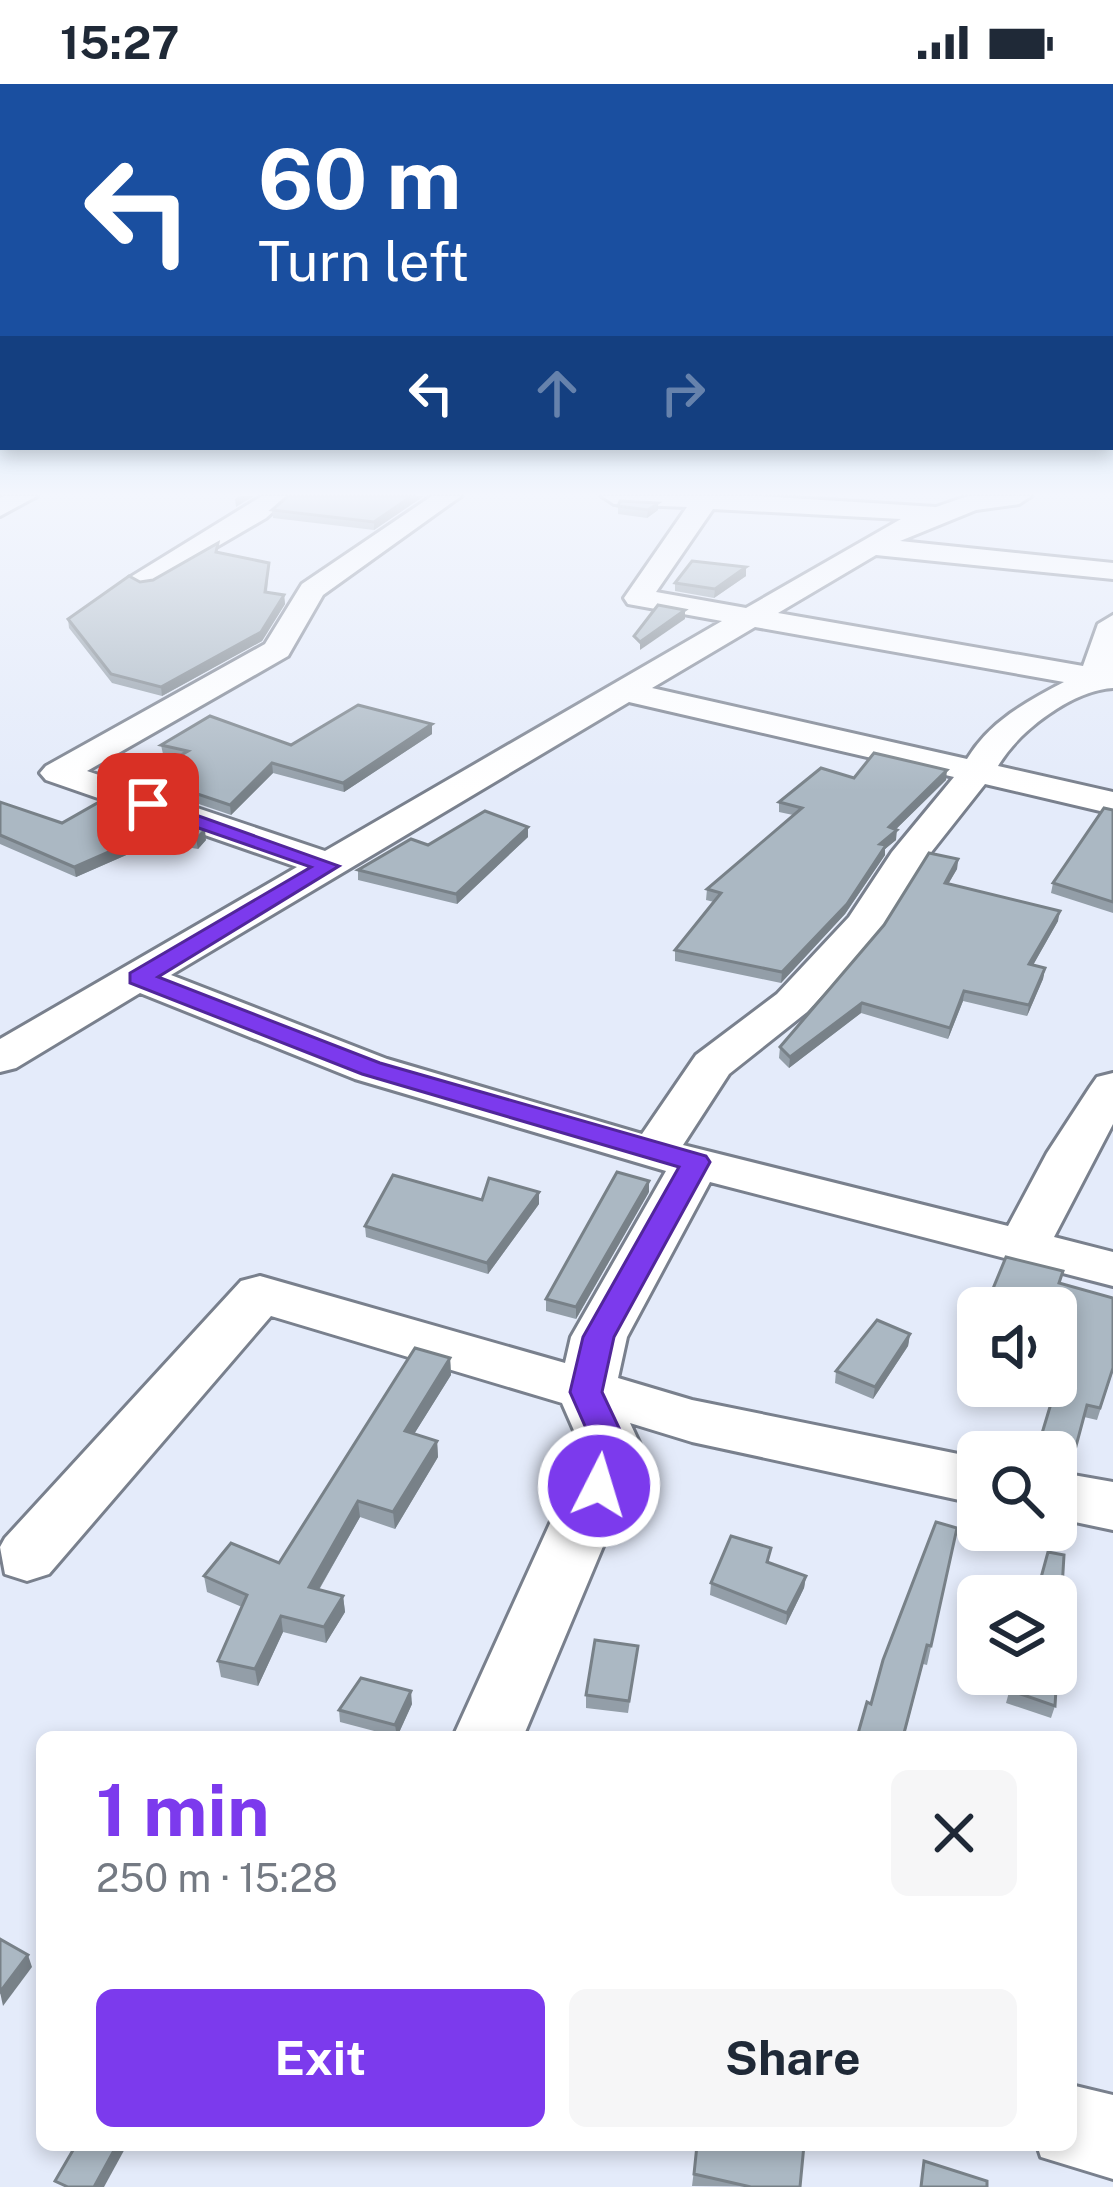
<!DOCTYPE html>
<html lang="en">
<head>
<meta charset="utf-8">
<style>
  body { margin:0; font-family:"Public Sans",sans-serif; background:#f6f6f7; color:#1f2937; height:100vh; display:flex; flex-direction:column; font-size:45px; white-space:nowrap }
  * { box-sizing:border-box; margin:0 }
  p { font-size:39px; color:#747a83 }
  .icon { flex:none; width:66px; height:66px; fill:none; stroke:currentColor; stroke-width:2; stroke-linecap:round; stroke-linejoin:round }
  .map { position:relative; flex:1; overflow:hidden }
  .side { position:absolute; left:36px; top:1647px; width:1041px; height:420px; display:flex; flex-direction:column; background:#fff; border-radius:18px; box-shadow:0 6px 18px #0003 }
  .side>* { flex:none }
  .top-card { position:absolute; left:0px; top:0px; width:1113px; height:366px; box-shadow:0 6px 18px #0003; background:#1a4fa0; color:#fff; overflow:hidden }
  .tools { position:absolute; left:957px; top:1203px; display:grid; gap:24px }
  .tools a { display:grid; place-items:center; width:120px; height:120px; border-radius:18px; background:#fff; box-shadow:0 6px 18px #0003; font-size:60px }
  .pin { position:absolute; display:grid; place-items:center; width:102px; height:102px; color:#fff; margin:-51px; border-radius:24px; box-shadow:0 6px 18px #0006 }
  .me { position:absolute; width:132px; margin:-66px; rotate:5deg; stroke-linejoin:round; filter:drop-shadow(0 0 9px #0008) }
  .turn { display:flex; align-items:center; gap:42px; height:252px; padding:0 60px; font-size:54px }
  .turn .icon { width:156px; height:156px; stroke-width:2.5 }
  .turn b { display:block; font-size:84px; line-height:102px }
  .lanes { display:flex; align-items:center; height:114px; padding:0 60px; background:#0003; justify-content:center; gap:60px; direction:ltr }
  .lanes .off { opacity:.35 }
  .round { display:grid; place-items:center; flex:none; width:126px; height:126px; border-radius:18px; background:#f6f6f7 }
  .head { display:flex; align-items:center; justify-content:space-between; height:204px; padding:0 60px }
  h1 { font-size:72px; font-weight:700; line-height:90px; color:#7c3aed }
  .primary-button { display:flex; gap:24px; margin-top:auto; padding:24px 60px }
  .primary-button a { flex:1; height:138px; border-radius:18px; background:#7c3aed; color:#fff; font-size:48px; font-weight:700; line-height:138px; text-align:center }
  .primary-button a+a { background:#f6f6f7; color:#1f2937 }
  .status { display:flex; justify-content:space-between; align-items:center; height:84px; padding:0 60px; background:#fff; direction:ltr }
  .status svg { height:33px; fill:currentColor }
  .map>svg:first-child { display:block }
  .lines { fill:none; stroke-linecap:round; stroke-linejoin:round }
  .minor-casing { stroke:#79808d; stroke-width:6 }
  .minor { fill:#fff; fill-rule:evenodd }
  .wall { fill:#939ea8 }
  .shaded-wall { fill:#788188 }
  .building { fill:#abb8c3; stroke:#788188; stroke-width:3 }
  .route { fill:#7c3aed; stroke:#51269a; stroke-width:3 }
</style>
</head>
<body>
<div class="status"><b>15:27</b><svg viewBox="0 0 49 12"><path d="M0 12V9h3v3zM5 12V6h3v6zM10 12V3h3v9zM15 12V0h3v12zM26 1h20v11H26zM47 4h2v5h-2z"/></svg></div>
<div class="map">
<svg width="1113" height="2103" viewBox="0 0 1113 2103">
  <rect width="100%" height="100%" fill="#e4ebfa"/>
  <g class="lines">
    <g class="minor-casing">
      <g id="minor">
        <path d="M4 412H37L0 432V414Z"/>
        <path d="M262 412H290L266 434 153 500 143 502 129 494Z"/>
        <path d="M432 412H461L323 511 288 572 87 687 325 767 722 537 628 520 624 514 687 423 614 420 602 412H760L936 423 968 412H1031L1019 420 976 426 900 457 1113 479V495L876 471 778 529 1083 582 1098 540 1113 531V604C1073 606 1018 647 998 682L1113 708V730L985 700 921 781 879 849 807 928 729 990 683 1061 1008 1142 1047 1069 1090 1003 1097 993 1113 989V1040L1054 1153 1113 1168V1202L710 1098 627 1253 618 1294 692 1316 978 1374V1420L692 1358 630 1339 643 1367 523 1653H453L583 1367 562 1319 271 1232 49 1490 27 1497 5 1490 0 1463 5 1454 241 1197 260 1192 565 1279 571 1253 666 1087 355 995 140 909 16 984 0 988V955L297 783 46 696 40 689 46 682 265 560 302 500ZM713 425 901 435 746 524 656 508ZM755 543 1064 598C1026 618 990 637 967 675L652 604ZM629 618 954 693 892 768 849 833 777 910 696 971 642 1050 387 975 171 891Z"/>
        <path d="M1056 1388 1113 1398V1446L1056 1434Z"/>
        <path d="M1071 2001 1113 2011V2095L1041 2073 1037 2061H1071Z"/>
      </g>
    </g>
    <use href="#minor" class="minor"/>
  </g>
  <g class="wall">
    <path d="M288 412H424L374 446 273 434 272 426Z"/>
    <path d="M658 419V426L647 434 618 430V422Z"/>
    <path d="M218 468 269 479 267 508 284 511 285 520 262 557 162 612 112 599 69 544 68 535 140 498 153 496Z"/>
    <path d="M746 483V492L714 514 675 507V499Z"/>
    <path d="M432 640V650L344 708 273 689 231 731 146 702 144 692 177 674 163 670 161 661H291Z"/>
    <path d="M854 694 946 696 896 745V756L885 765V771L845 830 781 899 675 877V866L714 818 706 816 707 805 793 731 779 728V718Z"/>
    <path d="M108 713 206 756 198 765 156 758 76 793 0 760V718L62 739Z"/>
    <path d="M1113 726V829L1051 809 1053 799Z"/>
    <path d="M528 743V753L457 820 358 796V786L428 761Z"/>
    <path d="M958 775 957 785 948 800 1058 837 1033 881 1045 884 1043 895 1027 932 963 917 948 955 861 929 789 984 779 974 780 963Z"/>
    <path d="M539 1108V1120L488 1190 366 1153 365 1142 482 1116Z"/>
    <path d="M649 1108 576 1235 546 1227V1215Z"/>
    <path d="M1060 1199 1113 1287 1097 1336 1084 1333 1072 1379 1056 1374V1368H1037L1061 1285 1056 1284V1224Z"/>
    <path d="M978 1241V1265L971 1264Z"/>
    <path d="M910 1250 908 1262 873 1315 835 1299 836 1287Z"/>
    <path d="M450 1274 451 1291 414 1350 437 1357 438 1373 395 1445 360 1433 319 1506 343 1512 345 1528 326 1559 283 1548 258 1602 221 1593 218 1577 242 1523 207 1508 204 1492 279 1479Z"/>
    <path d="M957 1444 927 1581 923 1580 904 1653 871 1620Z"/>
    <path d="M769 1479 806 1492 804 1504 786 1541 710 1511 711 1499Z"/>
    <path d="M638 1562 628 1629 586 1624V1611Z"/>
    <path d="M1014 1590 1055 1622 1051 1634 1006 1619Z"/>
    <path d="M412 1620 397 1653 340 1638 339 1626Z"/>
    <path d="M697 2061 800 2103 692 2102Z"/>
  </g>
  <g class="shaded-wall">
    <path d="M240 412H254L236 423 235 415Z"/>
    <path d="M412 412H424L374 446V438Z"/>
    <path d="M658 419V426L647 434 648 426Z"/>
    <path d="M746 483V492L714 514 715 505Z"/>
    <path d="M284 511 285 520 262 557 162 612 161 603Z"/>
    <path d="M685 526V535L640 566V558Z"/>
    <path d="M432 640V650L344 708 343 699Z"/>
    <path d="M272 679 273 689 231 731 230 721Z"/>
    <path d="M947 686 946 696 888 753 889 743Z"/>
    <path d="M528 743V753L457 820 456 810Z"/>
    <path d="M205 746 206 756 198 765 196 755Z"/>
    <path d="M897 746 896 756 885 765V771L845 830 781 899 782 888 880 760Z"/>
    <path d="M154 748 156 758 76 793 74 783Z"/>
    <path d="M958 775 957 785 943 809 945 799Z"/>
    <path d="M1060 827 1058 837 1028 890 1029 880Z"/>
    <path d="M1045 884 1043 895 1027 932 1029 921Z"/>
    <path d="M964 907 963 917 948 955 950 944Z"/>
    <path d="M862 919 861 929 789 984 790 973Z"/>
    <path d="M649 1097V1108L576 1235V1223Z"/>
    <path d="M539 1108V1120L488 1190 487 1179Z"/>
    <path d="M910 1250 908 1262 873 1315 875 1303Z"/>
    <path d="M450 1274 451 1291 406 1363 405 1347Z"/>
    <path d="M437 1357 438 1373 395 1445 393 1428Z"/>
    <path d="M358 1417 360 1433 311 1519 309 1503Z"/>
    <path d="M806 1492 804 1504 786 1541 787 1529Z"/>
    <path d="M343 1512 345 1528 326 1559 324 1543Z"/>
    <path d="M281 1532 283 1548 258 1602 255 1585Z"/>
    <path d="M411 1607 412 1620 397 1653 395 1641Z"/>
    <path d="M28 1871 32 1883 3 1922 0 1908Z"/>
    <path d="M117 2061H127L104 2103H94Z"/>
  </g>
  <g class="building">
    <path d="M288 412H412L374 438 272 426Z"/>
    <path d="M620 417 658 419 648 426 618 422Z"/>
    <path d="M218 459 216 468 269 479 265 508 284 511 261 548 161 603 111 590 68 535 129 492 140 498 153 496Z"/>
    <path d="M692 477 746 483 715 505 675 499Z"/>
    <path d="M658 521 685 526 640 558 634 552Z"/>
    <path d="M358 621 432 640 343 699 272 679 230 721 144 692 188 667 161 661 210 632 291 661Z"/>
    <path d="M874 669 947 686 889 743 897 746 880 760 886 761 847 820 782 888 675 866 721 809 707 805 802 724 779 718 821 684 854 694Z"/>
    <path d="M108 713 205 746 196 755 154 748 74 783 0 751V718L62 739Z"/>
    <path d="M1104 724 1113 726V818L1053 799Z"/>
    <path d="M485 727 528 743 456 810 358 786 411 755 428 761Z"/>
    <path d="M929 769 958 775 945 799 1060 827 1029 880 1045 884 1029 921 964 907 950 944 862 919 790 973 780 963 884 841Z"/>
    <path d="M617 1088 649 1097 576 1223 546 1215Z"/>
    <path d="M393 1091 482 1116 489 1094 539 1108 487 1179 365 1142Z"/>
    <path d="M1006 1173 1063 1187 1059 1199 1113 1214V1284L1100 1324 1087 1321 1075 1366 1040 1356 1065 1273 1056 1271V1224H985Z"/>
    <path d="M877 1236 910 1250 875 1303 836 1287Z"/>
    <path d="M415 1264 450 1274 405 1347 437 1357 393 1428 358 1417 309 1503 343 1512 324 1543 281 1532 255 1585 218 1577 247 1511 204 1492 231 1459 279 1479Z"/>
    <path d="M936 1438 957 1444 931 1562 927 1561 903 1653H857L867 1618 871 1620 883 1576Z"/>
    <path d="M731 1452 771 1464 767 1478 806 1492 787 1529 711 1499Z"/>
    <path d="M1048 1468 1064 1471 1055 1622 1009 1606 1014 1590H1056V1512H1036Z"/>
    <path d="M595 1556 638 1562 629 1617 586 1611Z"/>
    <path d="M361 1594 411 1607 395 1641 339 1626Z"/>
    <path d="M0 1855 28 1871 0 1908Z"/>
    <path d="M76 2061H117L94 2103H68L55 2097Z"/>
    <path d="M697 2061H804L800 2103H751L694 2090Z"/>
    <path d="M924 2077 987 2097V2103H921Z"/>
  </g>
  <linearGradient id="sky" x2="0" y2="1"><stop stop-color="#81c3ee"/><stop offset="0.58" stop-color="#f3f6fd"/><stop offset="1" stop-color="#f3f6fd" stop-opacity="0"/></linearGradient>
  <rect width="1113" height="707" fill="url(#sky)"/>
  <path class="route" d="M148 714 339 782 158 893 380 979 706 1072 710 1078 614 1253 602 1308 630 1367 611 1411 599 1415 587 1411 582 1402 596 1367 570 1308 583 1253 679 1083 362 990 130 899V889L311 783 141 724 138 720Z"/>
</svg>
<div class="tools">
<a><svg class="icon" aria-label="sound" viewBox="0 0 24 24"><path d="M4 9h4l5-4v14l-5-4H4zM17 9q2 3 0 6"/></svg></a>
<a><svg class="icon" aria-label="search" viewBox="0 0 24 24"><circle cx="10" cy="10" r="6"/><path d="M15 15l6 6"/></svg></a>
<a><svg class="icon" aria-label="layers" viewBox="0 0 24 24"><path d="M12 4l9 5-9 5-9-5zM3 14l9 5 9-5"/></svg></a>
</div>
<div class="pin" style="left:148px;top:720px;background:#d93025"><svg class="icon" aria-label="arrive" viewBox="0 0 24 24"><path d="M6 21V4h12l-3 4 3 4H6"/></svg></div>
<svg class="me" style="left:599px;top:1402px" viewBox="-20 -20 40 40"><circle r="17" fill="#7c3aed" stroke="#fff" stroke-width="3"/><path d="M0-11L8 9 0 5-8 9z" fill="#fff"/></svg>
<div class="top-card">
<div class="turn"><svg class="icon" aria-label="left" viewBox="0 0 24 24"><path d="M17 20v-9H6M10 6l-5 5 5 5"/></svg><div><b>60 m</b>Turn left</div></div>
<div class="lanes"><svg class="icon" aria-label="left" viewBox="0 0 24 24"><path d="M17 20v-9H6M10 6l-5 5 5 5"/></svg><svg class="icon off" aria-label="ahead" viewBox="0 0 24 24"><path d="M12 20V5M6 11l6-6 6 6"/></svg><svg class="icon off" aria-label="right" viewBox="0 0 24 24"><path d="M7 20v-9h11M14 6l5 5-5 5"/></svg></div>
</div>
<section class="side">
<div class="head"><div><h1>1 min</h1><p>250 m · 15:28</p></div><a class="round"><svg class="icon" aria-label="close" viewBox="0 0 24 24"><path d="M6 6l12 12M18 6L6 18"/></svg></a></div>
<div class="primary-button"><a>Exit</a><a>Share</a></div>
</section>
</div>
</body>
</html>
